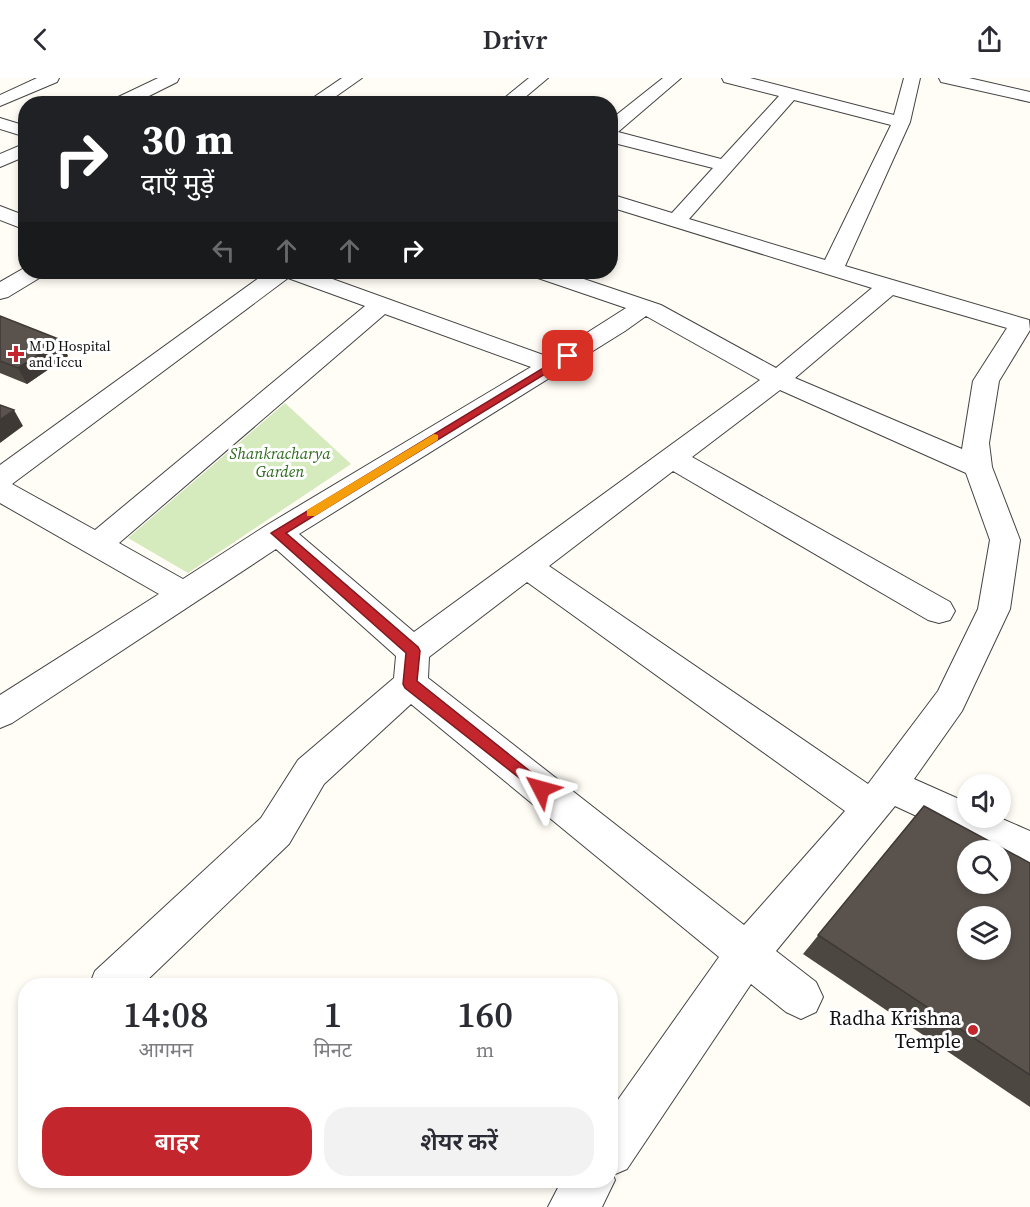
<!DOCTYPE html>
<html lang="hi">
<head>
<meta charset="utf-8">
<style>
  body { margin:0; font-family:"Source Serif 4","Noto Sans Devanagari",serif; background:#f2f2f3; color:#2b2b33; height:100vh; display:flex; flex-direction:column; font-size:22px; white-space:nowrap }
  * { box-sizing:border-box; margin:0 }
  p { font-size:20px; color:#7c7c81 }
  .icon { flex:none; width:33px; height:33px; fill:none; stroke:currentColor; stroke-width:2; stroke-linecap:round; stroke-linejoin:round }
  .map { position:relative; flex:1; overflow:hidden }
  .side { position:absolute; left:18px; top:900px; width:600px; height:210px; display:flex; flex-direction:column; background:#fff; border-radius:24px; box-shadow:0 3px 9px #0003 }
  .side>* { flex:none }
  .hud { position:absolute; left:18px; top:18px; width:600px; height:183px; border-radius:24px; box-shadow:0 3px 9px #0003; background:#202124; color:#fff; overflow:hidden }
  .buttons { position:absolute; left:957px; top:696px; display:grid; gap:12px }
  .buttons a { display:grid; place-items:center; width:54px; height:54px; border-radius:50%; background:#fff; box-shadow:0 3px 9px #0003; font-size:30px }
  .pin { position:absolute; display:grid; place-items:center; width:51px; height:51px; color:#fff; margin:-26px; border-radius:12px; box-shadow:0 3px 9px #0006 }
  .me { position:absolute; width:66px; margin:-33px; rotate:309deg; stroke-linejoin:round; filter:drop-shadow(0 0 4px #0008) }
  .turn { display:flex; align-items:center; gap:21px; height:126px; padding:0 24px; font-size:27px }
  .turn .icon { width:78px; height:78px; stroke-width:2.5 }
  .turn b { display:block; font-size:42px; line-height:51px }
  .lanes { display:flex; align-items:center; height:57px; padding:0 24px; background:#0003; justify-content:center; gap:30px; direction:ltr }
  .lanes .off { opacity:.35 }
  .eta { display:flex; justify-content:space-evenly; align-items:center; height:102px; text-align:center }
  .eta b { font-size:36px; font-weight:600; line-height:42px }
  .action { display:flex; gap:12px; margin-top:auto; padding:12px 24px }
  .action a { flex:1; height:69px; border-radius:24px; background:#c4262e; color:#fff; font-size:24px; font-weight:600; line-height:69px; text-align:center }
  .action a+a { background:#f2f2f3; color:#2b2b33 }
  header { display:flex; justify-content:space-between; align-items:center; height:78px; padding:0 24px; background:#fff; font-size:27px; font-weight:600 }
  .map>svg:first-child { display:block }
  .green { fill:#d5ebbd }
  .lines { fill:none; stroke-linecap:round; stroke-linejoin:round }
  .minor-casing { stroke:#444; stroke-width:2 }
  .minor { fill:#fff; fill-rule:evenodd }
  .wall { fill:#4d4742 }
  .shaded-wall { fill:#3f3936 }
  .building { fill:#5a524d; stroke:#3f3936; stroke-width:1.5; fill-rule:evenodd }
  .route { fill:#c4262e; stroke:#7f191e; stroke-width:1.5 }
  .slow { fill:#f59e0b }
  .poi-dot { fill:#c4262e; stroke:#fff; stroke-width:2 }
  .labels { text-anchor:middle; stroke-width:6; stroke-linejoin:round; paint-order:stroke }
  .far-poi-label { font-size:14px; fill:#111; stroke:#fff; text-anchor:start }
  .park-label { font-size:16px; font-style:italic; fill:#2f6b1f; stroke:#fff }
  .near-poi-label { font-size:20px; fill:#111; stroke:#fff; text-anchor:end }
</style>
</head>
<body>
<header><svg class="icon" aria-label="back" viewBox="0 0 24 24"><path d="M15 5l-7 7 7 7"/></svg>Drivr<svg class="icon" aria-label="share" viewBox="0 0 24 24"><path d="M12 15V3M7 8l5-5 5 5M5 13v7h14v-7"/></svg></header>
<div class="map">
<svg width="1030" height="1129" viewBox="0 0 1030 1129">
  <rect width="100%" height="100%" fill="#fffdf5"/>
  <path class="green" d="M285 325 351 386 188 495 128 460Z"/>
  <g class="lines">
    <g class="minor-casing">
      <g id="minor">
        <path d="M37 0H59L57 4 0 28V17Z"/>
        <path d="M158 0H179L177 4 133 26H110L112 22Z"/>
        <path d="M342 0H362L325 26H304Z"/>
        <path d="M529 0H548L517 26H497Z"/>
        <path d="M663 0H681L618 54 721 81 779 18 724 4 722 0H750L894 37 904 0H920L910 44 845 188 1029 242 1030 252 999 303 989 365 992 389 1020 462 1010 531 962 633 914 701 968 725V740H1000L1030 753V790L1000 778V772H990L895 728 776 873 816 904 823 919 816 934 801 941 786 934 751 906 627 1091 613 1097 615 1102 602 1129H548L562 1102H610V1033L719 879 411 626 324 706 289 766 141 908H89L95 893 261 740 298 682 394 600 396 578 276 471 12 645 0 650V617L159 516 0 425V387L267 194H313L549 279 626 230 535 199 532 194H563L661 227 776 290 872 210 610 129V116L672 135 713 90 610 64V42ZM794 22 891 47 825 182 689 141ZM288 200 365 228 95 452 12 406ZM893 217 1007 250 973 303 962 371 795 300ZM385 236 531 289 267 447 183 501 119 465ZM646 238 760 302 414 554 299 456 625 253ZM780 312 966 395 990 462 978 531 938 613 868 706 549 488 673 393 928 542 939 545 950 542 955 533 950 524 692 379ZM527 504 845 733 744 847 428 600 429 579Z"/>
        <path d="M939 0H969L1030 14V24L941 4Z"/>
        <path d="M0 40 26 48V59L0 51Z"/>
        <path d="M26 65V78L0 89V76Z"/>
        <path d="M0 128 26 138V152L0 142Z"/>
        <path d="M26 189V194H44L41 199 8 219 0 221V204Z"/>
      </g>
    </g>
    <use href="#minor" class="minor"/>
  </g>
  <g class="wall">
    <path d="M0 238 68 278 27 306 0 295Z"/>
    <path d="M924 728 1030 785V1029L803 876Z"/>
  </g>
  <g class="shaded-wall">
    <path d="M61 262 68 278 27 306 18 290Z"/>
    <path d="M14 332 23 348 0 365V342Z"/>
  </g>
  <g class="building">
    <path d="M0 238 61 262 18 290 0 283Z"/>
    <path d="M0 327 14 332 0 342Z"/>
    <path d="M924 728 1030 785V997L818 857ZM968 772H1000V806H968ZM968 838H1000V872H968Z"/>
  </g>
  <path class="route" d="M568 275 571 276V280L286 455 418 569 420 573 417 603 546 706 549 711 546 715 541 717 405 610 403 606 406 575 271 455Z"/>
  <path class="slow" d="M434 356 438 357V362L315 438H307V432Z"/>
  <g class="poi-dot">
    <path d="M13 267h6v6h6v6h-6v6h-6v-6h-6v-6h6z"/>
    <circle cx="973" cy="952" r="6"/>
  </g>
  <g class="labels">
    <g class="far-poi-label">
      <text x="29" y="273">M D Hospital<tspan x="29" dy="16">and Iccu</tspan></text>
    </g>
    <g class="park-label">
      <text x="280" y="381">Shankracharya<tspan x="280" dy="18">Garden</tspan></text>
    </g>
    <g class="near-poi-label">
      <text x="961" y="947">Radha Krishna<tspan x="961" dy="23">Temple</tspan></text>
    </g>
  </g>
</svg>
<div class="buttons">
<a><svg class="icon" aria-label="sound" viewBox="0 0 24 24"><path d="M4 9h4l5-4v14l-5-4H4zM17 9q2 3 0 6"/></svg></a>
<a><svg class="icon" aria-label="search" viewBox="0 0 24 24"><circle cx="10" cy="10" r="6"/><path d="M15 15l6 6"/></svg></a>
<a><svg class="icon" aria-label="layers" viewBox="0 0 24 24"><path d="M12 4l9 5-9 5-9-5zM3 14l9 5 9-5"/></svg></a>
</div>
<div class="pin" style="left:568px;top:278px;background:#d93025"><svg class="icon" aria-label="arrive" viewBox="0 0 24 24"><path d="M6 21V4h12l-3 4 3 4H6"/></svg></div>
<svg class="me" style="left:541px;top:711px" viewBox="-20 -20 40 40"><path d="M0-17L14 15 0 8-14 15z" fill="#c4262e" stroke="#fff" stroke-width="4"/></svg>
<div class="hud">
<div class="turn"><svg class="icon" aria-label="right" viewBox="0 0 24 24"><path d="M7 20v-9h11M14 6l5 5-5 5"/></svg><div><b>30 m</b>दाएँ मुड़ें</div></div>
<div class="lanes"><svg class="icon off" aria-label="left" viewBox="0 0 24 24"><path d="M17 20v-9H6M10 6l-5 5 5 5"/></svg><svg class="icon off" aria-label="ahead" viewBox="0 0 24 24"><path d="M12 20V5M6 11l6-6 6 6"/></svg><svg class="icon off" aria-label="ahead" viewBox="0 0 24 24"><path d="M12 20V5M6 11l6-6 6 6"/></svg><svg class="icon" aria-label="right" viewBox="0 0 24 24"><path d="M7 20v-9h11M14 6l5 5-5 5"/></svg></div>
</div>
<section class="side">
<div class="eta">
<div><b>14:08</b><p>आगमन</p></div>
<div><b>1</b><p>मिनट</p></div>
<div><b>160</b><p>m</p></div>
</div>
<div class="action"><a>बाहर</a><a>शेयर करें</a></div>
</section>
</div>
</body>
</html>
